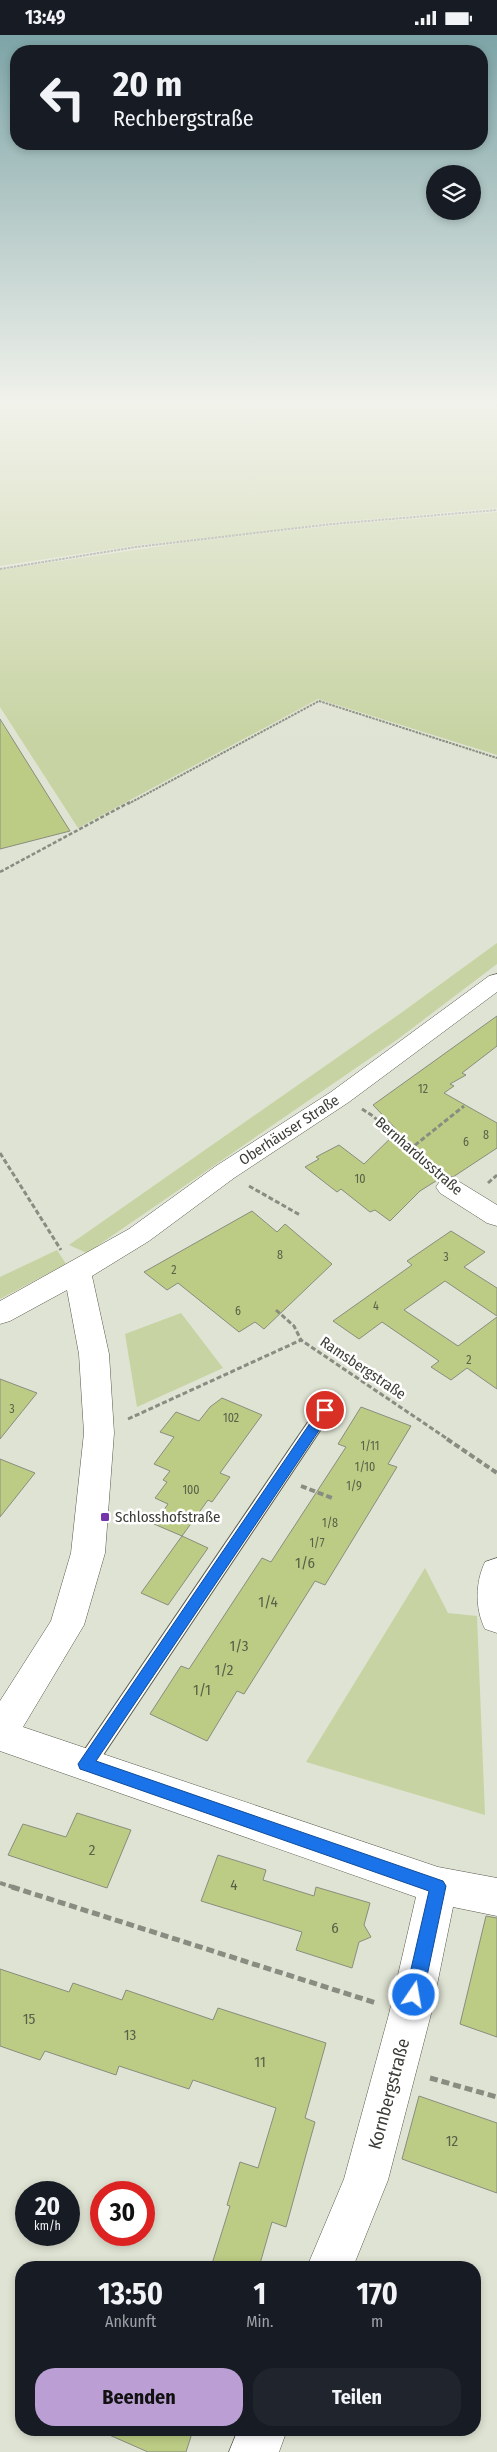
<!DOCTYPE html>
<html lang="de">
<head>
<meta charset="utf-8">
<style>
  body { margin:0; font-family:"Fira Sans Condensed",sans-serif; background:#20242c; color:#f1f3f6; height:100vh; display:flex; flex-direction:column; font-size:19px; white-space:nowrap }
  * { box-sizing:border-box; margin:0 }
  p { font-size:16px; color:#9ea1a6 }
  .icon { flex:none; width:28px; height:28px; fill:none; stroke:currentColor; stroke-width:2; stroke-linecap:round; stroke-linejoin:round }
  .map { position:relative; flex:1; overflow:hidden }
  .drawer { position:absolute; left:15px; top:2226px; width:466px; height:175px; display:flex; flex-direction:column; background:#171b24; border-radius:20px; box-shadow:0 2px 8px #0003 }
  .drawer>* { flex:none }
  .guide { position:absolute; left:10px; top:10px; width:478px; height:105px; border-radius:20px; box-shadow:0 2px 8px #0003; background:#171b24; color:#f1f3f6; overflow:hidden }
  .buttons { position:absolute; left:426px; top:130px; display:grid; gap:10px }
  .buttons a { display:grid; place-items:center; width:55px; height:55px; border-radius:50%; background:#171b24; box-shadow:0 2px 8px #0003; font-size:25px }
  .speed { position:absolute; left:15px; top:2146px; display:flex; gap:10px; font-size:25px; font-weight:700; text-align:center }
  .speed>* { display:grid; place-content:center; width:65px; height:65px; border-radius:50%; background:#171b24; box-shadow:0 2px 8px #0003; line-height:1 }
  .speed small { font-size:12px; font-weight:400 }
  .speed .limit { border:8px solid #d22; background:#fff; color:#111 }
  .pin { position:absolute; display:grid; place-items:center; width:42px; height:42px; color:#fff; margin:-21px; border:2px solid #fff; border-radius:50%; box-shadow:0 1px 5px #0007 }
  .me { position:absolute; width:55px; margin:-28px; rotate:12deg; stroke-linejoin:round; filter:drop-shadow(0 0 4px #0008) }
  .turn { display:flex; align-items:center; gap:18px; height:105px; padding:0 20px; font-size:22px }
  .turn .icon { width:65px; height:65px; stroke-width:2.5 }
  .turn b { display:block; font-size:35px; line-height:42px }
  .eta { display:flex; justify-content:space-evenly; align-items:center; height:85px; text-align:center }
  .eta b { font-size:30px; font-weight:700; line-height:35px }
  .button { display:flex; gap:10px; margin-top:auto; padding:10px 20px }
  .button a { flex:1; height:58px; border-radius:20px; background:#ba9ed4; color:#111; font-size:20px; font-weight:700; line-height:58px; text-align:center }
  .button a+a { background:#20242c; color:#f1f3f6 }
  .status { display:flex; justify-content:space-between; align-items:center; height:35px; padding:0 25px; background:#171b24; direction:ltr }
  .status svg { height:14px; fill:currentColor }
  .map>svg:first-child { display:block }
  .green { fill:#c7d3a2 }
  .building { fill:#bccc84; stroke:#898d7e }
  .lines { fill:none; stroke-linecap:round; stroke-linejoin:round }
  .lane-casing { stroke:#565a4c; stroke-width:2 }
  .street-casing { stroke:#565a4c; stroke-width:1 }
  .path-far4 { stroke:#898c81; stroke-width:2; stroke-dasharray:2.5 1; stroke-linecap:butt }
  .path-far3 { stroke:#898c81; stroke-width:2.5; stroke-dasharray:4 2; stroke-linecap:butt }
  .path-far2 { stroke:#898c81; stroke-width:3; stroke-dasharray:5 2.5; stroke-linecap:butt }
  .path-far1 { stroke:#898c81; stroke-width:4; stroke-dasharray:6 3; stroke-linecap:butt }
  .path { stroke:#898c81; stroke-width:5; stroke-dasharray:8 4; stroke-linecap:butt }
  .lane { fill:#fff; fill-rule:evenodd }
  .street { fill:#fff; fill-rule:evenodd }
  .route { fill:#1a73e8; stroke:#114b97 }
  .poi-dot { fill:#7636ab; stroke:#fff; stroke-width:2 }
  .labels { text-anchor:middle; stroke-width:5; stroke-linejoin:round; paint-order:stroke }
  .number-label { font-size:12px; fill:#5a6049 }
  .street-label { font-size:15px; fill:#3a3c35; stroke:#fff }
  .poi-label { font-size:15px; fill:#3a3c35; stroke:#fff; text-anchor:start }
  .near-number-label { font-size:15px; fill:#5a6049 }
  .near-street-label { font-size:18px; fill:#3a3c35; stroke:#fff }
</style>
</head>
<body>
<div class="status"><b>13:49</b><svg viewBox="0 0 49 12"><path d="M0 12V9h3v3zM5 12V6h3v6zM10 12V3h3v9zM15 12V0h3v12zM26 1h20v11H26zM47 4h2v5h-2z"/></svg></div>
<div class="map">
<svg width="497" height="2417" viewBox="0 0 497 2417">
  <rect width="100%" height="100%" fill="#dfe3d3"/>
  <g class="green">
    <path d="M0 367H497V473L326 488 266 497 139 510 0 531Z"/>
    <path d="M497 477V720L318 664 78 793 0 672V535L188 507 337 490Z"/>
    <path d="M497 908V929L398 1004 87 1218 69 1210 401 978Z"/>
    <path d="M57 1215 66 1229 0 1264V1242Z"/>
    <path d="M181 1278 223 1333 137 1372 125 1299Z"/>
    <path d="M425 1533 448 1578 477 1581 485 1780 306 1727Z"/>
  </g>
  <g class="building">
    <path d="M0 684 70 796 0 814Z"/>
    <path d="M497 981V1011L462 1038 466 1040 450 1049 454 1051 444 1058 497 1088V1113L453 1142 448 1141 439 1144 420 1156 390 1186 375 1175 370 1177 341 1154 337 1157 305 1132 319 1124 316 1122 339 1110 364 1129 398 1096 373 1070Z"/>
    <path d="M252 1176 277 1197 285 1189 332 1229 264 1294 255 1287 239 1297 178 1248 167 1255 144 1237Z"/>
    <path d="M451 1196 485 1217 464 1232 497 1253V1281L445 1246 404 1275 458 1311 497 1282V1354L467 1333 451 1345 431 1332 439 1326 382 1287 359 1304 333 1286 412 1230 407 1226Z"/>
    <path d="M0 1344 37 1358 0 1404Z"/>
    <path d="M222 1363 262 1380 220 1438 230 1442 212 1467 208 1465 182 1501 154 1489 168 1469 155 1463 167 1447 163 1445 170 1436 154 1429 174 1402 160 1397 176 1377 199 1386 210 1372Z"/>
    <path d="M361 1372 411 1391 388 1429 397 1432 325 1550 315 1546 244 1659 237 1656 207 1706 150 1679 181 1631 189 1634 262 1523 271 1527 346 1412 338 1409Z"/>
    <path d="M0 1424 35 1438 0 1482Z"/>
    <path d="M182 1501 208 1513 168 1570 141 1558Z"/>
    <path d="M77 1778 131 1795 107 1853 8 1820 23 1789 66 1802Z"/>
    <path d="M218 1820 266 1835 263 1845 314 1861 316 1852 370 1868 364 1890 371 1902 359 1907 352 1933 296 1915 302 1897 201 1866Z"/>
    <path d="M486 1881 497 1883V2002L460 1989Z"/>
    <path d="M0 1934 69 1957 73 1948 122 1965 126 1955 213 1985 218 1973 326 2008 305 2083 315 2087 286 2192 272 2187 259 2232H211L230 2171 227 2170 240 2127 258 2133 276 2073 193 2045 189 2054 119 2031 116 2040 45 2016 40 2025 0 2011Z"/>
    <path d="M419 2061 497 2088V2158L402 2124Z"/>
    <path d="M98 2395H193L186 2417H148Z"/>
  </g>
  <g class="lines">
    <g class="lane-casing">
      <path id="lane" d="M325 1369 331 1371 333 1375 331 1379 93 1735 86 1738 79 1735 76 1729 79 1723 319 1371Z"/>
    </g>
    <g class="street-casing">
      <g id="street">
        <path d="M497 939V957L349 1067 234 1143 149 1206 92 1241 109 1319 114 1398 105 1518 84 1590 23 1692 438 1832 497 1843V1881L453 1872 431 1979 388 2145 353 2232H307L344 2144 389 1979 416 1862 0 1716V1666L51 1586 71 1518 84 1398 79 1319 67 1255 10 1286 0 1289V1266L129 1194 216 1131 331 1057 489 941Z"/>
        <path d="M449 1143 458 1146 497 1170V1191L487 1188 440 1158 436 1152 440 1146Z"/>
        <path d="M497 1523V1598L485 1594C475 1574 475 1548 485 1527Z"/>
        <path d="M238 2395H287L279 2417H229Z"/>
      </g>
    </g>
    <g class="path-far4">
      <path d="M0 534 136 512 332 489 497 475"/>
      <path d="M128 769 319 666 497 723"/>
    </g>
    <path class="path-far3" d="M0 837 130 767"/>
    <g class="path-far2">
      <path d="M362 1074 373 1081 432 1136"/>
      <path d="M409 1115 464 1071"/>
      <path d="M0 1118 61 1215"/>
      <path d="M488 1148 497 1140"/>
      <path d="M249 1151 300 1180"/>
      <path d="M276 1275 294 1291 301 1305"/>
      <path d="M128 1384 301 1305 449 1405"/>
    </g>
    <g class="path-far1">
      <path d="M447 1404 497 1438"/>
      <path d="M301 1451 332 1463"/>
      <path d="M0 1848 16 1853"/>
    </g>
    <g class="path">
      <path d="M12 1852 376 1968"/>
      <path d="M430 2043 497 2062"/>
    </g>
    <use href="#lane" class="lane"/>
    <use href="#street" class="street"/>
  </g>
  <linearGradient id="sky" x2="0" y2="1"><stop stop-color="#7da4a7"/><stop offset="0.52" stop-color="#f1f2eb"/><stop offset="1" stop-color="#f1f2eb" stop-opacity="0"/></linearGradient>
  <rect width="497" height="706" fill="url(#sky)"/>
  <path class="route" d="M325 1371 330 1372 332 1375 330 1379 96 1726 443 1846 446 1851 423 1960 420 1967 414 1969 408 1967 405 1960 429 1856 86 1736 80 1734 78 1729 321 1372Z"/>
  <rect class="poi-dot" x="100" y="1477" width="10" height="10" rx="2.5"/>
  <g class="labels">
    <g class="number-label">
      <text x="423" y="1058">12</text>
      <text x="486" y="1104">8</text>
      <text x="466" y="1111">6</text>
      <text x="360" y="1148">10</text>
      <text x="280" y="1224">8</text>
      <text x="446" y="1226">3</text>
      <text x="174" y="1239">2</text>
      <text x="376" y="1275">4</text>
      <text x="238" y="1280">6</text>
      <text x="469" y="1329">2</text>
      <text x="12" y="1378">3</text>
      <text x="231" y="1387">102</text>
      <text x="370" y="1415">1/11</text>
      <text x="365" y="1436">1/10</text>
      <text x="354" y="1455">1/9</text>
      <text x="191" y="1459">100</text>
      <text x="330" y="1492">1/8</text>
      <text x="317" y="1512">1/7</text>
    </g>
    <g class="street-label">
      <text transform="translate(289 1095) rotate(-33)" y="5">Oberhäuser Straße</text>
      <text transform="translate(419 1121) rotate(41)" y="5">Bernhardusstraße</text>
      <text transform="translate(363 1333) rotate(34)" y="5">Ramsbergstraße</text>
    </g>
    <g class="poi-label">
      <text x="115" y="1487">Schlosshofstraße</text>
    </g>
    <g class="near-number-label">
      <text x="305" y="1533">1/6</text>
      <text x="268" y="1572">1/4</text>
      <text x="239" y="1616">1/3</text>
      <text x="224" y="1640">1/2</text>
      <text x="202" y="1660">1/1</text>
      <text x="92" y="1820">2</text>
      <text x="234" y="1855">4</text>
      <text x="335" y="1898">6</text>
      <text x="29" y="1989">15</text>
      <text x="130" y="2005">13</text>
      <text x="260" y="2032">11</text>
      <text x="452" y="2111">12</text>
    </g>
    <g class="near-street-label">
      <text transform="translate(389 2059) rotate(-75)" y="6">Kornbergstraße</text>
    </g>
  </g>
</svg>
<div class="buttons">
<a><svg class="icon" aria-label="layers" viewBox="0 0 24 24"><path d="M12 4l9 5-9 5-9-5zM3 14l9 5 9-5"/></svg></a>
</div>
<div class="speed"><div>20<small>km/h</small></div><div class="limit">30</div></div>
<div class="pin" style="left:325px;top:1375px;background:#d93025"><svg class="icon" aria-label="arrive" viewBox="0 0 24 24"><path d="M6 21V4h12l-3 4 3 4H6"/></svg></div>
<svg class="me" style="left:414px;top:1960px" viewBox="-20 -20 40 40"><circle r="17" fill="#1a73e8" stroke="#fff" stroke-width="3"/><path d="M0-11L8 9 0 5-8 9z" fill="#fff"/></svg>
<div class="guide">
<div class="turn"><svg class="icon" aria-label="left" viewBox="0 0 24 24"><path d="M17 20v-9H6M10 6l-5 5 5 5"/></svg><div><b>20 m</b>Rechbergstraße</div></div>
</div>
<section class="drawer">
<div class="eta">
<div><b>13:50</b><p>Ankunft</p></div>
<div><b>1</b><p>Min.</p></div>
<div><b>170</b><p>m</p></div>
</div>
<div class="button"><a>Beenden</a><a>Teilen</a></div>
</section>
</div>
</body>
</html>
